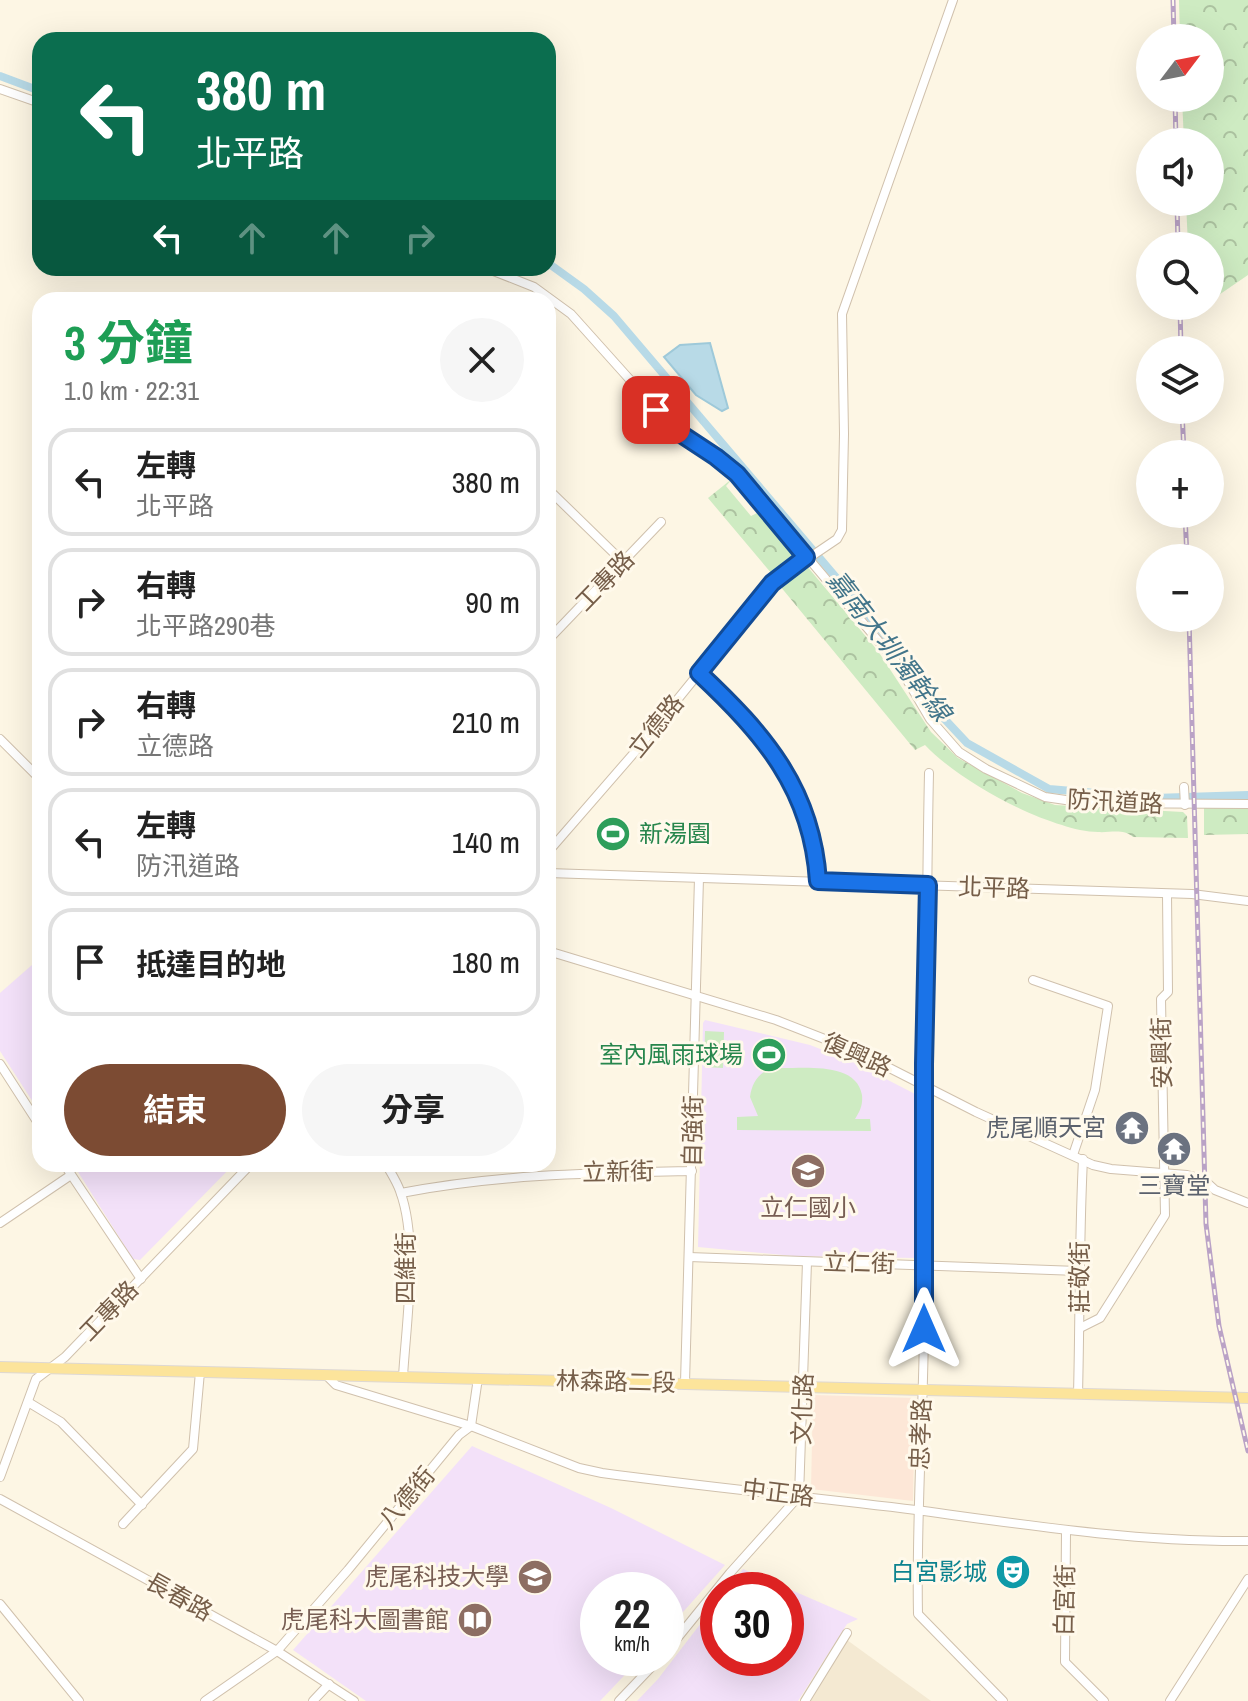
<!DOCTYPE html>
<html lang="zh-TW">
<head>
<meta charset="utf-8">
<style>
  body { margin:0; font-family:"Archivo Narrow","Noto Sans TC",sans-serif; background:#f6f6f6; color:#222; height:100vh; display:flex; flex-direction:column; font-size:30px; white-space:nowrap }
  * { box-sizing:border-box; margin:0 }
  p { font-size:26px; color:#767676 }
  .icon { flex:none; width:44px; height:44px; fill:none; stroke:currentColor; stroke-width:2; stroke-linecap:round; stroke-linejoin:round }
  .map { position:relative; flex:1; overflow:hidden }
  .details { position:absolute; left:32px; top:292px; width:524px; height:880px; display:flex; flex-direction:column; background:#fff; border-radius:24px; box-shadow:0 8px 32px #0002 }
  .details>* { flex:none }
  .hud { position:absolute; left:32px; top:32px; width:524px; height:244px; border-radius:24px; box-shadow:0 8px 32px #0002; background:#0b6e4f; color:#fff; overflow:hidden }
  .needle { width:52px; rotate:58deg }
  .controls { position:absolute; left:1136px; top:24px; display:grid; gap:16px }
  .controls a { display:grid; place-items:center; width:88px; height:88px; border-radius:50%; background:#fff; box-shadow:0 8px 32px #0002; font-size:40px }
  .speed { position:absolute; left:580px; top:1572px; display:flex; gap:16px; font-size:40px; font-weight:700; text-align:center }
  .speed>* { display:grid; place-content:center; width:104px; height:104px; border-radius:50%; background:#fff; box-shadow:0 8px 32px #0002; line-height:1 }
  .speed small { font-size:20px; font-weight:400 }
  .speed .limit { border:12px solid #d22; background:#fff; color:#111 }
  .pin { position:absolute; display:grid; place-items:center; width:68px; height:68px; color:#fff; margin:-34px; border-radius:16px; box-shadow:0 4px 12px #0006 }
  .me { position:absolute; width:88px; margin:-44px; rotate:0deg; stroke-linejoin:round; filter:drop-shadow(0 0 6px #0008) }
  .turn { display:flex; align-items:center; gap:28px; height:168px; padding:0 32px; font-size:36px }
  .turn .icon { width:104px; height:104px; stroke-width:2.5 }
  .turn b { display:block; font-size:56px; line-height:68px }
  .lanes { display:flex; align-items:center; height:76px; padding:0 32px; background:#0003; justify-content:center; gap:40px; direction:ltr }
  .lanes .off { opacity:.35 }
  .round { display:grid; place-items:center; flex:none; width:84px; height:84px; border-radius:42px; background:#f6f6f6 }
  .head { display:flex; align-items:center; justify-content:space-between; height:136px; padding:0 32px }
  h1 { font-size:48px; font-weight:700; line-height:60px; color:#1e9e55 }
  .primary-button { display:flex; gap:16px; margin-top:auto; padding:16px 32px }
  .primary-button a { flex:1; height:92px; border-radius:48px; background:#7c4b33; color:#fff; font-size:32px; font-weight:700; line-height:92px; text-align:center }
  .primary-button a+a { background:#f6f6f6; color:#222 }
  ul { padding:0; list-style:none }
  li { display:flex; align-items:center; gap:24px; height:108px; margin:0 16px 12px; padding:0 16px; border:4px solid #e0e0e0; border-radius:24px }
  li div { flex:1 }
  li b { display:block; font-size:30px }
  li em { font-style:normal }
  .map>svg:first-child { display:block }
  .residential { fill:#f4e9d2 }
  .commercial { fill:#fde7d7 }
  .education { fill:#f3e1f9 }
  .grass { fill:#ceebc2 }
  .park { fill:url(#park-crowns) }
  .water { fill:#b8dae7; stroke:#9ec9d9; stroke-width:2 }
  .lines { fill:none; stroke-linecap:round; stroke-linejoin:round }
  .canal { stroke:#b8dae7; stroke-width:8 }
  .minor-casing { stroke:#d0c1ad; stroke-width:10 }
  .major-casing { stroke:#ded8d3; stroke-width:12 }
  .minor { stroke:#fff; stroke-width:8 }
  .major { stroke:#fce49b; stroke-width:10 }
  .rail-casing { stroke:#baa2c6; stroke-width:5 }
  .rail { stroke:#fff9eb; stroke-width:2; stroke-dasharray:6; stroke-linecap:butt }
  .route-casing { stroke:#114b97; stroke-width:20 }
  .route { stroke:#1a73e8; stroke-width:14 }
  .labels { text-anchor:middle; stroke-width:6; stroke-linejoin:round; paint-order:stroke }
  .street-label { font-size:24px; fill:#765e49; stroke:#fff9eb }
  .leisure-label { font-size:24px; fill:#27864d; stroke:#fff9eb; text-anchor:start }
  .worship-label { font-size:24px; fill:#5b616d; stroke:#fff9eb; text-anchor:end }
  .education-label { font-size:24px; fill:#785e54; stroke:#fff9eb; text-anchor:end }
  .culture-label { font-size:24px; fill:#0d838f; stroke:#fff9eb; text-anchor:end }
  .water-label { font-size:26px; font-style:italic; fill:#42758a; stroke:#fff9eb }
</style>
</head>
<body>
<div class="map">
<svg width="1248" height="1701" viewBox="0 0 1248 1701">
  <defs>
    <pattern id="park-crowns" width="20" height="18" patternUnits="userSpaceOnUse" patternTransform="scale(2)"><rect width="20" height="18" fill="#ceebc2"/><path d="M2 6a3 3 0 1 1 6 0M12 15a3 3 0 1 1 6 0" fill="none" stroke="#acc2a0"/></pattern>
  </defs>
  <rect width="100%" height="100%" fill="#fdf6e4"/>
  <path class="residential" d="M847 1640 931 1701H809Z"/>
  <path class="commercial" d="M813 1395 915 1398 913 1501 811 1489Z"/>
  <g class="education">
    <path d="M40 958V1113L0 1051V993Z"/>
    <path d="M705 1020 810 1045 851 1061 917 1095 916 1258 794 1256 698 1247 703 1023Z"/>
    <path d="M73 1164H234L140 1260 133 1259Z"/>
    <path d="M472 1446 611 1508 725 1565 666 1631V1590H598V1658H641L600 1701H366L293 1650Z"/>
    <path d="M743 1569 858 1619 847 1624 798 1701H637L658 1679 718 1601V1658H786V1590H727Z"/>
  </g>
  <g class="grass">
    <path d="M705 1031 724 1032 723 1068 704 1067Z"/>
    <path d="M777 1068C803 1069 856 1061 862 1095 863 1105 860 1111 855 1119H870L871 1131 737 1130V1117L758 1116 750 1097C752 1081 761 1069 777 1068Z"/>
  </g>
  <g class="park">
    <path d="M1179 0H1248V275L1210 301V246H1188L1186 202H1210V142H1184L1182 98H1210V38H1180Z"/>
    <path d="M733 478 726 486 751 516 761 511 796 553 772 574 708 498Z"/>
    <path d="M806 565 878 651 931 732 958 758 1022 793 1055 805 1183 812 1187 816 1188 838 1133 837C1123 828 1110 833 1098 832 1087 832 1073 829 1062 825 1020 813 955 777 925 745L915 750 780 586 790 575Z"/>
    <path d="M1204 808H1248V834L1204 835Z"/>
  </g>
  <path class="water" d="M710 343 728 408 722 411 696 395 664 357 680 345Z"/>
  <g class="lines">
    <g class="canal">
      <path d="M0 76 40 91"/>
      <path d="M548 263 584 289 614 316 908 662 938 712 967 743 1049 789 1154 798 1248 795"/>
    </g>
    <g class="minor-casing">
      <g id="minor">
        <path d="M0 89 40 103"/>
        <path d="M486 268 534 287 571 314 675 430 716 457 737 474 897 663 930 719 959 752 986 769 1045 797 1086 803 1248 804"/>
        <path d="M548 489 623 562"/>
        <path d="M548 640 661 522"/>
        <path d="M699 673C764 734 812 789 818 881"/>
        <path d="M0 739 40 779"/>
        <path d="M929 773C925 959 927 1144 924 1330 923 1425 916 1519 918 1614L1003 1701"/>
        <path d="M1184 787 1185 805"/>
        <path d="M548 852 634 753 772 583 837 539 842 530 844 434 842 314 953 0"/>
        <path d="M548 873 1192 894 1248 901"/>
        <path d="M548 951 776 1020 858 1052 976 1112 1093 1165 1111 1169 1187 1175 1203 1179 1215 1190 1248 1203"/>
        <path d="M1033 980 1108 1006 1095 1090 1073 1155"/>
        <path d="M0 1064 40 1126"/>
        <path d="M64 1164 141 1279"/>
        <path d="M386 1164C391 1173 397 1182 400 1191 419 1242 406 1323 403 1377"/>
        <path d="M401 1193C499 1174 593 1173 692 1171"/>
        <path d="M0 1223 71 1175"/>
        <path d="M689 1257 1078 1271"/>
        <path d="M1080 1328 1100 1318 1165 1215 1161 999 1168 992 1167 894"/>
        <path d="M326 1375 336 1385 471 1426 579 1468 602 1473C706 1487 811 1497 916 1510 1026 1525 1136 1542 1248 1541"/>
        <path d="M685 1383 699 878"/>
        <path d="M1078 1394C1080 1316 1079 1238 1083 1159"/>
        <path d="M28 1402 61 1422 142 1505"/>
        <path d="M0 1477 36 1379 65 1357 251 1164"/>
        <path d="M0 1499 277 1651 354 1701"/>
        <path d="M123 1524 193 1449 200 1372"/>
        <path d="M1066 1532 1065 1662 1104 1701"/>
        <path d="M0 1604 79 1701"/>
        <path d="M666 1652 730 1573 799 1496 807 1262"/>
        <path d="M205 1701 277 1651 348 1570 459 1435 471 1426 478 1378"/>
        <path d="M313 1701 329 1684"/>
        <path d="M619 1701 660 1658"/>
        <path d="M805 1701 847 1633"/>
        <path d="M1170 1701 1248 1579"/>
      </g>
    </g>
    <g class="major-casing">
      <path id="major" d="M0 1367 1248 1398"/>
    </g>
    <use href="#minor" class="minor"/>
    <use href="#major" class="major"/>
    <g class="rail-casing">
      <g id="rail">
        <path d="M1173 0 1174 38"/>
        <path d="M1175 98 1176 142"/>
        <path d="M1177 202 1178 246"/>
        <path d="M1180 306 1181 350"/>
        <path d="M1182 410 1184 454"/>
        <path d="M1185 514 1187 558"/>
        <path d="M1189 618 1206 1224 1219 1326 1248 1451"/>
      </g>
    </g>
    <use href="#rail" class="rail"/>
  </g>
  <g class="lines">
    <g class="route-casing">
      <path id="route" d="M656 410 675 430 716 457 737 474 806 557 772 583 699 673C764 734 812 789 818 881L928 885 924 1064V1329"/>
    </g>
    <use href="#route" class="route"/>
  </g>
  <defs>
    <g id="stadium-disc" transform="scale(1.8)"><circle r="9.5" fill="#2e9e5b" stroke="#fff9eb"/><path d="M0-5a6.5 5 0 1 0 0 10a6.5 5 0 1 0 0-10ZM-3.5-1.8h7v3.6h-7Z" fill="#fff"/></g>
    <g id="temple-disc" transform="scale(1.8)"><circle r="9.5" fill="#6b7280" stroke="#fff9eb"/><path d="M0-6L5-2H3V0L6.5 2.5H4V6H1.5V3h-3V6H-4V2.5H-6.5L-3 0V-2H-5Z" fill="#fff"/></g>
    <g id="school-disc" transform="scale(1.8)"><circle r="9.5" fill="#8d6e63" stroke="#fff9eb"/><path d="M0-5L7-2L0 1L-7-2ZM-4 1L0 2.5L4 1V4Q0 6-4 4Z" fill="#fff"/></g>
    <g id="theatre-disc" transform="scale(1.8)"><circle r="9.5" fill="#0f9aa8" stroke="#fff9eb"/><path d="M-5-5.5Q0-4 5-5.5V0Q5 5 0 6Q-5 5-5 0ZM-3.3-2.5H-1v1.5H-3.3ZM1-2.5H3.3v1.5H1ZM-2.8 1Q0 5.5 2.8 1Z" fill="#fff"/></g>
    <g id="university-disc" transform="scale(1.8)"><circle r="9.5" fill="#8d6e63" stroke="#fff9eb"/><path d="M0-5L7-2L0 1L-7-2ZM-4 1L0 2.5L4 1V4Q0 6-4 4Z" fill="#fff"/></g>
    <g id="library-disc" transform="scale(1.8)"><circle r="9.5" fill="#8d6e63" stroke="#fff9eb"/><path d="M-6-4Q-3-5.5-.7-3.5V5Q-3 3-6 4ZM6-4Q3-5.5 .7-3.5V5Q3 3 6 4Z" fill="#fff"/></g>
  </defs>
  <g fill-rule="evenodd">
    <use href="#stadium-disc" x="613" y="834"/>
    <use href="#stadium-disc" x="769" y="1055"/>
    <use href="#temple-disc" x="1132" y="1128"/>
    <use href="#temple-disc" x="1174" y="1149"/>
    <use href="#school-disc" x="808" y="1171"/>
    <use href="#theatre-disc" x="1013" y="1572"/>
    <use href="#university-disc" x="535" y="1577"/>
    <use href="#library-disc" x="475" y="1620"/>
  </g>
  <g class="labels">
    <g class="street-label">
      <text transform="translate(605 581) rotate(-46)" y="8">工專路</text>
      <text transform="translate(656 726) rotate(-51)" y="8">立德路</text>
      <text transform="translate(1115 802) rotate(3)" y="8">防汛道路</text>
      <text transform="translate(994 888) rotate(2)" y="8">北平路</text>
      <text transform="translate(1162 1053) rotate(-91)" y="8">安興街</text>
      <text transform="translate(857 1055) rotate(24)" y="8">復興路</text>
      <text transform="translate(693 1131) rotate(-89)" y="8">自強街</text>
      <text transform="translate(618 1172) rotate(-1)" y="8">立新街</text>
      <text transform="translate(859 1263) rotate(2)" y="8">立仁街</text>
      <text transform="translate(406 1268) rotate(-90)" y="8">四維街</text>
      <text transform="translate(1080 1277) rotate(-90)" y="8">莊敬街</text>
      <text transform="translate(109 1311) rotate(-46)" y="8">工專路</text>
      <text transform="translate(616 1382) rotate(1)" y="8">林森路二段</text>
      <text transform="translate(803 1409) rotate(-88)" y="8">文化路</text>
      <text transform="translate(921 1434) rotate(-88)" y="8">忠孝路</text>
      <text transform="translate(778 1493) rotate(7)" y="8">中正路</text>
      <text transform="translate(407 1498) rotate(-50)" y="8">八德街</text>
      <text transform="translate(179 1597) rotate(29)" y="8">長春路</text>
      <text transform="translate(1065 1600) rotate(-89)" y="8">白宮街</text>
    </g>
    <g class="leisure-label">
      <text x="639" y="842">新湯園</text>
      <text x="743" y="1063" text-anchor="end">室內風雨球場</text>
    </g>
    <g class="worship-label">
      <text x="1106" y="1136">虎尾順天宮</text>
      <text x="1174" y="1194" text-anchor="middle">三寶堂</text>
    </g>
    <g class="education-label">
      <text x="808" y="1216" text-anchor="middle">立仁國小</text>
      <text x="509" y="1585">虎尾科技大學</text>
      <text x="449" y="1628">虎尾科大圖書館</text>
    </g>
    <g class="culture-label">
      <text x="987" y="1580">白宮影城</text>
    </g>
    <g class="water-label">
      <text transform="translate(889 646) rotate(52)" y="9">嘉南大圳濁幹線</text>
    </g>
  </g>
</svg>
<div class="controls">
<a><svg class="needle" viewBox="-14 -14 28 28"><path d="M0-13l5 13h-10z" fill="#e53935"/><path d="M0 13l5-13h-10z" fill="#767676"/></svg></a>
<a><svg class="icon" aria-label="sound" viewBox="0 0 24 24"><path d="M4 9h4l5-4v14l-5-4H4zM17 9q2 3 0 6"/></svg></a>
<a><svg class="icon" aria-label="search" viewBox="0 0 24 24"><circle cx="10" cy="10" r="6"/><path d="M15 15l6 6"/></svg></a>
<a><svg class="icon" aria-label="layers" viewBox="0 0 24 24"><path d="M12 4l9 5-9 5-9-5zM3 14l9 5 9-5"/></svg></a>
<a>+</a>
<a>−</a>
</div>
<div class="speed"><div>22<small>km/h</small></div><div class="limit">30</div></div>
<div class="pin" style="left:656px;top:410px;background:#d93025"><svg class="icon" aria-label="arrive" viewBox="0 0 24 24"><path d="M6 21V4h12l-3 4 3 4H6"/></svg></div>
<svg class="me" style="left:924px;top:1329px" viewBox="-20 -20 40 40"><path d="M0-17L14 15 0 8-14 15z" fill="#1a73e8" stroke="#fff" stroke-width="4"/></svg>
<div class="hud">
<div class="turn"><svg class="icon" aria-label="left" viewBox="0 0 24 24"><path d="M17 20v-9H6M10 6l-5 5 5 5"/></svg><div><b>380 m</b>北平路</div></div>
<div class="lanes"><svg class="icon" aria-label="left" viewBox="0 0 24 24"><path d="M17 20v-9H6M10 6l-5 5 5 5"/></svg><svg class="icon off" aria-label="ahead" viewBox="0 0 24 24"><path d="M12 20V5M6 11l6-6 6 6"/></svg><svg class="icon off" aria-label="ahead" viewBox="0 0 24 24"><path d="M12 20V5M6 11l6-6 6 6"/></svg><svg class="icon off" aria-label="right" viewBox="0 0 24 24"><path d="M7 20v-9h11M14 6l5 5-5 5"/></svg></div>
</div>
<section class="details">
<div class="head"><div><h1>3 分鐘</h1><p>1.0 km · 22:31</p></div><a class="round"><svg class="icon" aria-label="close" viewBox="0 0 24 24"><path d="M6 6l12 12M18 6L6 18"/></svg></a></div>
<ul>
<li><svg class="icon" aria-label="left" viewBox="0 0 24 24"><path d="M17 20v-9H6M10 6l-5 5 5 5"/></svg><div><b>左轉</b><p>北平路</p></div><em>380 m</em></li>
<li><svg class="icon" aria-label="right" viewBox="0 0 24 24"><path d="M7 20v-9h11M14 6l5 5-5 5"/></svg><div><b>右轉</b><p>北平路290巷</p></div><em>90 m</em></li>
<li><svg class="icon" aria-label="right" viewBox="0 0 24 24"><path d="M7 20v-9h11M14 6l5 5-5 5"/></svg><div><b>右轉</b><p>立德路</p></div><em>210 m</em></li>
<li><svg class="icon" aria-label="left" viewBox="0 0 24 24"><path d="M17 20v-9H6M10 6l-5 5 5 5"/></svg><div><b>左轉</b><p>防汛道路</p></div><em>140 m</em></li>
<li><svg class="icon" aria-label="arrive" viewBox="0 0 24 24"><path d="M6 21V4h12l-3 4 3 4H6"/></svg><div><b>抵達目的地</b></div><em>180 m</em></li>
</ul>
<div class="primary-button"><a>結束</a><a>分享</a></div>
</section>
</div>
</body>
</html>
